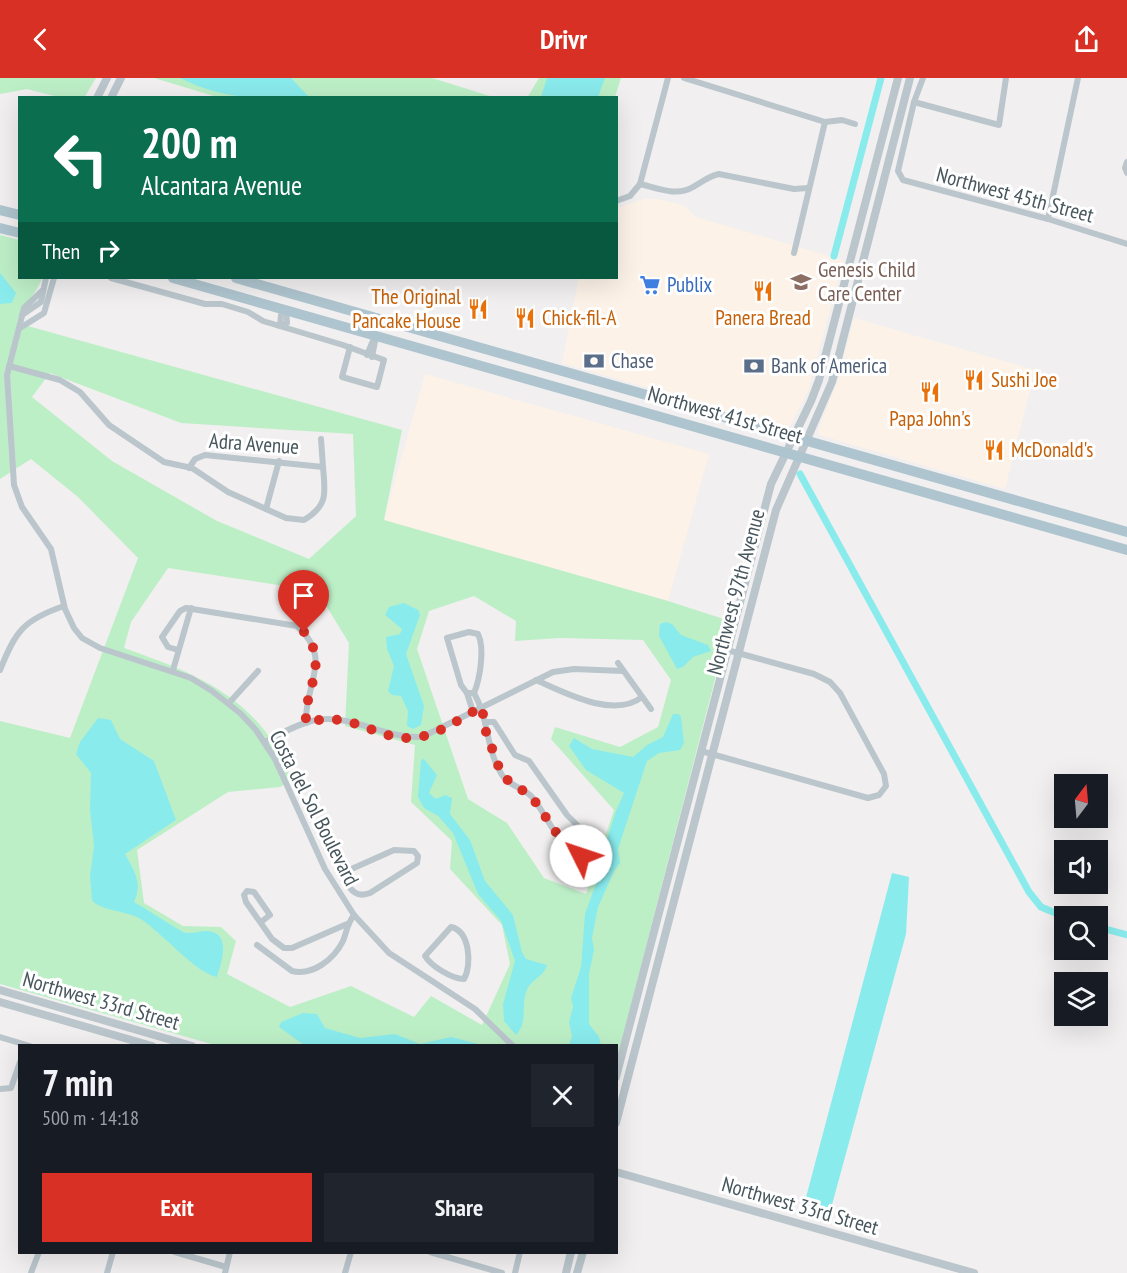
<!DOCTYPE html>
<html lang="en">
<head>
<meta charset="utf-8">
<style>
  body { margin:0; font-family:"PT Sans Narrow",sans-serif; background:#20242c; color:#f1f3f6; height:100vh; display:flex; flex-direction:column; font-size:22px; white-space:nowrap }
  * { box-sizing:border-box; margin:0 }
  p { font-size:20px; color:#9ea1a6 }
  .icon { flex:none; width:33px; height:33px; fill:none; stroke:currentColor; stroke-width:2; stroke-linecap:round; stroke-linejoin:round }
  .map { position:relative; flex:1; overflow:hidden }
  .drawer { position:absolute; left:18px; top:966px; width:600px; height:210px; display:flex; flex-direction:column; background:#171b24; border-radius:0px; box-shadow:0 6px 24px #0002 }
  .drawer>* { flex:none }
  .banner { position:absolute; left:18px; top:18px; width:600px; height:183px; border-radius:0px; box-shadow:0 6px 24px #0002; background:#0b6e4f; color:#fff; overflow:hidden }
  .needle { width:39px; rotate:16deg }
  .controls { position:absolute; left:1054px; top:696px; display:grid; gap:12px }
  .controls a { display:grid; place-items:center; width:54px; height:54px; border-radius:0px; background:#171b24; box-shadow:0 6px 24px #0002; font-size:30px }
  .pin { position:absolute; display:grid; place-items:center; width:51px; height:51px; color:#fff; margin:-62px -26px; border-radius:50% 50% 50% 0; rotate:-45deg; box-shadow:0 0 6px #0007 }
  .pin .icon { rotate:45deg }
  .me { position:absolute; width:66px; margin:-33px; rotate:311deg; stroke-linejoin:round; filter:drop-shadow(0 0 4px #0008) }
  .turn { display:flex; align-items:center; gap:21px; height:126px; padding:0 24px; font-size:27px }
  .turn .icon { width:78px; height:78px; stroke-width:2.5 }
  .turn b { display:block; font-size:42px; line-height:51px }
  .then { display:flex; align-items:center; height:57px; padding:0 24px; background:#0003; gap:12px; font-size:22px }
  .round { display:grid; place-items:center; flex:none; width:63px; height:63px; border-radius:0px; background:#20242c }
  .summary { display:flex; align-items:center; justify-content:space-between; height:102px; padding:0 24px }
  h1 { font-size:36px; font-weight:700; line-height:45px }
  .button { display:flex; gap:12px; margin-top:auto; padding:12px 24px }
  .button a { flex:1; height:69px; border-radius:0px; background:#d93025; color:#fff; font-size:24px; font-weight:700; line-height:69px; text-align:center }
  .button a+a { background:#20242c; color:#f1f3f6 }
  header { display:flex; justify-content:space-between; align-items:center; height:78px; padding:0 24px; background:#d93025; color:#fff; font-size:27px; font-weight:700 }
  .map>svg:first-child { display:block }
  .commercial { fill:#fcf2e8 }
  .green { fill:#bdefc7; fill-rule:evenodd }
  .water { fill:#8aebec }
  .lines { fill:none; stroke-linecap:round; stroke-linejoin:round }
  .canal { stroke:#8aebec; stroke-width:7 }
  .minor { stroke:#bac6cc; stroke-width:6 }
  .tertiary { stroke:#bac6cc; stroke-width:8 }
  .primary { stroke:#aec4ce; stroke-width:10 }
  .route { stroke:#d93025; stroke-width:10; stroke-dasharray:0 18 }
  .labels { text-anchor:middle; stroke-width:6; stroke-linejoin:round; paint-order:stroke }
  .street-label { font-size:21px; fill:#47565c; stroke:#fff }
  .education-label { font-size:21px; fill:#785e54; stroke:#fff; text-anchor:start }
  .shop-label { font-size:21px; fill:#366cbe; stroke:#fff; text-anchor:start }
  .food-label { font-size:21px; fill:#c56008; stroke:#fff; text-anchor:start }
  .service-label { font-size:21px; fill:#4e5e75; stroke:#fff; text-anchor:start }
</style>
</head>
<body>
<header><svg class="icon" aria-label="back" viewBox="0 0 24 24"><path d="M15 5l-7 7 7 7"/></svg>Drivr<svg class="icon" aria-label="share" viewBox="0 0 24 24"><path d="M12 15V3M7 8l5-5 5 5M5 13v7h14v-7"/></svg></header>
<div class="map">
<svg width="1127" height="1195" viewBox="0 0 1127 1195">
  <rect width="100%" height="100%" fill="#f1efef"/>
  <g class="commercial">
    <path d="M645 121H658L683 127 696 139 843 182 809 311 790 348 787 350 562 285 579 200H616L617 130Z"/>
    <path d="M854 240 1035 292 1005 411 819 357 818 352 838 302Z"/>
    <path d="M425 296 709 376 668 523 384 442Z"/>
  </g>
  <g class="green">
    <path d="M0 0H96L84 20 58 19 27 11 0 16Z"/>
    <path d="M154 0H432L493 19H217Z"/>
    <path d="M539 0H621L615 19 527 20Z"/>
    <path d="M0 157 19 162 20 200H42C36 218 21 227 17 245L402 352 384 442 668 523 730 543 617 981 616 968 215 967 0 906V643L70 660 138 480 78 419 31 381 0 401ZM50 295 181 345 353 356 356 438 309 481 217 443 112 383 32 319ZM168 490 317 513 349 565 345 648 415 667 411 724 452 763 450 791 502 847 510 886 482 947 431 918 414 939 351 908 290 929 227 896 236 863 221 849 183 848 144 825 137 772 228 714 280 709 293 701C284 686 276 667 265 653 229 607 177 589 124 570L131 544ZM474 518 516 543 515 563 560 560 643 562 671 602 658 649 620 669 555 649 551 661 614 732 586 816 544 800 507 745 468 721 417 571 429 533Z"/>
  </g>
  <g class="water">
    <path d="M180 0H291L309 19C259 20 226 23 180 0Z"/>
    <path d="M547 0H605L598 19H541Z"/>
    <path d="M0 195 16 215 12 225 0 226Z"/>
    <path d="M404 525 418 532 420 537 406 576 424 628 421 647 413 651 407 648 408 633 401 618 392 617 388 613 394 588 387 571 386 559 400 556 402 551 385 537 389 529Z"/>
    <path d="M666 544 672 546 681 557 708 567 711 573 693 579 683 589 677 591 659 558 660 546Z"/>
    <path d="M673 636H679L681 639 684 665 680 672 659 675 647 683 618 771 620 785 614 793 598 829 592 860 594 872 589 896V946L599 959 601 967H569L572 958 569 944 573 929 571 920 581 889 585 836 601 792 606 764 616 733 624 715 586 692 569 668 574 660 592 671 633 679 647 667 663 659Z"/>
    <path d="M98 640 111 642 120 661 154 683 176 742 125 776C134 792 143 806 134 824 150 833 167 845 183 854 190 857 199 853 206 853 233 854 221 885 217 899 195 895 161 853 139 840 126 833 98 832 92 822L90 798 94 768 90 732 91 695 76 676 80 664Z"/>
    <path d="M424 681 437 697 429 715 436 721 445 717 452 720 450 736 470 762 485 803 513 837 522 874 526 881 547 887C544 899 531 901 527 912 520 928 529 943 516 957L504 943 503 926 515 883 501 843 478 816 453 755 438 738 424 730 418 719 421 682Z"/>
    <path d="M892 795 909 799 906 856 830 1134 804 1127Z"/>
    <path d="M303 935 317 936 325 950 360 960 395 956 420 966 451 959 482 967H304L279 949 281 944Z"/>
  </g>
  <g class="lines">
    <g class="canal">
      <path d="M834 178 881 0"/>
      <path d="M800 396 1029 814 1041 829 1065 839"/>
      <path d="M1098 849 1127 857"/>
    </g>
    <g class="minor">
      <path d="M684 0 825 44 842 42 855 46"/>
      <path d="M923 0 914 24 898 93 903 102 1048 141 1127 166"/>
      <path d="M914 24 999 47 1006 0"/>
      <path d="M1127 84 1125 90 1127 95"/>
      <path d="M640 106C657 110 677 119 693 109 703 104 708 98 719 96L794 111 808 110"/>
      <path d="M616 123 630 118 640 106 668 0"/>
      <path d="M1048 141 1078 0"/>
      <path d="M794 175 825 44"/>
      <path d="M111 200 205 226H222L248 234 263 243 343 267 384 282 377 309 342 299 350 269"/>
      <path d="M43 212 24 230 7 297 14 407 22 429 51 471 65 531 74 550 82 560 100 570 191 600 212 613 240 635 256 652 275 681 325 791 354 837 389 875 475 931 513 968"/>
      <path d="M22 237 41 224 46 200"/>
      <path d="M280 248 287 245 286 232"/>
      <path d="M280 248 281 237 286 232"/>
      <path d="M20 250 44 235 54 200"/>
      <path d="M367 277 375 258"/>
      <path d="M372 279 376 258"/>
      <path d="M9 288 60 302 80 314 109 347 164 384 192 390 228 414 286 440 304 442C329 427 325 414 323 389L205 377 195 381 189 390"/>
      <path d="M321 361 323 389"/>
      <path d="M266 431 279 383"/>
      <path d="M469 554 478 556C485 570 480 601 474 615H467L461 607 447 560Z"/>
      <path d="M178 572 168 569 162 559 180 533 186 530 297 548C334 581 304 606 306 645"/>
      <path d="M618 585 651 631"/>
      <path d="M0 592C16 553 23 542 64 528"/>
      <path d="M173 592 191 530"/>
      <path d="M536 602C565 615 614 641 642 619"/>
      <path d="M467 615 473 634"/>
      <path d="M474 615C489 641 486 672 502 697 509 708 524 710 532 719 546 735 562 778 586 779L593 769 590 760 567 737 529 683 515 677 494 644H485"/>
      <path d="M229 625 258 593"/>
      <path d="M265 664C280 656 299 645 316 642 353 636 385 661 422 659L553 594 574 591 623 593"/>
      <path d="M701 673 868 720 879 717 886 708 884 696 840 615 830 604 814 596 727 572"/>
      <path d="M394 772 414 773 418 778 417 785 370 815C357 820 351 813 345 802L347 793Z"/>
      <path d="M261 844 270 837 254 814 247 813 244 817 246 824 272 861 284 870H292L347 846"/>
      <path d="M451 849C470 853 472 887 464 901 452 901 431 888 425 878Z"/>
      <path d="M257 867 292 893C313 898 334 881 343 863 347 853 347 846 354 837"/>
      <path d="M0 959 30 968"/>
      <path d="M0 1011 11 1010 20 984"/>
      <path d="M175 1174 226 1189"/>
      <path d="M430 1174 502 1195"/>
      <path d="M31 1195 39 1174"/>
      <path d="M107 1195 113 1174"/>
      <path d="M225 1195 230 1174"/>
      <path d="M345 1195 351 1174"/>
      <path d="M515 1195 520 1174"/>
    </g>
    <g class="tertiary">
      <path d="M97 20 107 0"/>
      <path d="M111 20 121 0"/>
      <path d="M0 912 192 968"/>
      <path d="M0 924 152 968"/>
      <path d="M616 999 771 406 811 323 819 302 898 0"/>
      <path d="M616 1045 776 432 832 304 910 0"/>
      <path d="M616 1094 974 1195"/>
      <path d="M566 1195 571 1174"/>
      <path d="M577 1195 583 1174"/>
    </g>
    <g class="primary">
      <path d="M0 132 20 137"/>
      <path d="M0 150 20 155"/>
      <path d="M173 200 1127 472"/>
      <path d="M236 200 1127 454"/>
    </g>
  </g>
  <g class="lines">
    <path class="route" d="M304 554C330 587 304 609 306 645 350 631 374 661 410 660 435 660 460 640 482 629L485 651 502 698 532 719 562 763 581 778"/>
  </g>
  <defs>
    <g id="school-bare" transform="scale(1.62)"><path d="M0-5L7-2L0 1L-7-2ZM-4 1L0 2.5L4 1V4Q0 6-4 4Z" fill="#8d6e63" stroke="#fff" stroke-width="2.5" paint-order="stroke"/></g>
    <g id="supermarket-bare" transform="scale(1.62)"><path d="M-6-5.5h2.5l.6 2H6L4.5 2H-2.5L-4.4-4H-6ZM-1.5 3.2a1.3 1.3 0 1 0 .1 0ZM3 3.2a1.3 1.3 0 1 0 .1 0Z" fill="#3f7fe0" stroke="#fff" stroke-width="2.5" paint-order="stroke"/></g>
    <g id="restaurant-bare" transform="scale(1.62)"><path d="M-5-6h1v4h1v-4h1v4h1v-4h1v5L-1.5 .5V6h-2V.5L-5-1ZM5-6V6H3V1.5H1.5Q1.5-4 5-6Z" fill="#e8710a" stroke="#fff" stroke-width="2.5" paint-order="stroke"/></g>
    <g id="bank-bare" transform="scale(1.62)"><path d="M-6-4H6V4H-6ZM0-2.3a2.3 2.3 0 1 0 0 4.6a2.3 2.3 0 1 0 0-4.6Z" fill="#5c6f8a" stroke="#fff" stroke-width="2.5" paint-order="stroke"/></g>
  </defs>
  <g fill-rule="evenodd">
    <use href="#school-bare" x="801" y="204"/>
    <use href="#supermarket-bare" x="650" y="207"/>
    <use href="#restaurant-bare" x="763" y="213"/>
    <use href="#restaurant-bare" x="478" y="231"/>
    <use href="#restaurant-bare" x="525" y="240"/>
    <use href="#bank-bare" x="594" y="283"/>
    <use href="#bank-bare" x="754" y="288"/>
    <use href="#restaurant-bare" x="974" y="302"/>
    <use href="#restaurant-bare" x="930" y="314"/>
    <use href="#restaurant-bare" x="994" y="372"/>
  </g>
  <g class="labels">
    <g class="street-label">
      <text transform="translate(1015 117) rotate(15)" y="7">Northwest 45th Street</text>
      <text transform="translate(725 337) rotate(16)" y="7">Northwest 41st Street</text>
      <text transform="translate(254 366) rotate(4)" y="7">Adra Avenue</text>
      <text transform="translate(736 514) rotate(-75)" y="7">Northwest 97th Avenue</text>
      <text transform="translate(314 730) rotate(63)" y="7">Costa del Sol Boulevard</text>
      <text transform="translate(101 923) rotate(16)" y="7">Northwest 33rd Street</text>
      <text transform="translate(800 1128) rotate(16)" y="7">Northwest 33rd Street</text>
    </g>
    <g class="education-label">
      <text x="818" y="199">Genesis Child<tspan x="818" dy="24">Care Center</tspan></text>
    </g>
    <g class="shop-label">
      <text x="667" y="214">Publix</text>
    </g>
    <g class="food-label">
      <text x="461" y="226" text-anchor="end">The Original<tspan x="461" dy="24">Pancake House</tspan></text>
      <text x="542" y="247">Chick-fil-A</text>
      <text x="763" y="247" text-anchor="middle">Panera Bread</text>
      <text x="991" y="309">Sushi Joe</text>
      <text x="930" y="348" text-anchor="middle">Papa John's</text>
      <text x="1011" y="379">McDonald's</text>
    </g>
    <g class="service-label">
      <text x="611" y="290">Chase</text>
      <text x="771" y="295">Bank of America</text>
    </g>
  </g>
</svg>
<div class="controls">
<a><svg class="needle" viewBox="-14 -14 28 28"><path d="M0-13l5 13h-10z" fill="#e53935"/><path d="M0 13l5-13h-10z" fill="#9ea1a6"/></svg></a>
<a><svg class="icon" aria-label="sound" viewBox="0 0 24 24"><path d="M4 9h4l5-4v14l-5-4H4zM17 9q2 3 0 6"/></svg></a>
<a><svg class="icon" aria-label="search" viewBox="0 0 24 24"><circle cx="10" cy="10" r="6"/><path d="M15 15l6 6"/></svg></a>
<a><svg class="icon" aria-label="layers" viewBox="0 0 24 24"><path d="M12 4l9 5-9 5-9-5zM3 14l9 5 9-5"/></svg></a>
</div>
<div class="pin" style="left:304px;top:554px;background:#d93025"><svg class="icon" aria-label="arrive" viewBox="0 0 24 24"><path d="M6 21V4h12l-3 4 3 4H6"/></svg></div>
<svg class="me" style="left:581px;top:778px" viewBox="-20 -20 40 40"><circle r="19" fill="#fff"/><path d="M0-13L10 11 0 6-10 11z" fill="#d93025"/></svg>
<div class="banner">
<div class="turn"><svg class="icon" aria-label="left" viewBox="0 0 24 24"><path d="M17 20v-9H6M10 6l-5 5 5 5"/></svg><div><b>200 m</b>Alcantara Avenue</div></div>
<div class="then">Then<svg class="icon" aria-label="right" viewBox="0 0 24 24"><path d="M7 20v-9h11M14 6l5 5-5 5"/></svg></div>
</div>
<section class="drawer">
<div class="summary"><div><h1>7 min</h1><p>500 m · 14:18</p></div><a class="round"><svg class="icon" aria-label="close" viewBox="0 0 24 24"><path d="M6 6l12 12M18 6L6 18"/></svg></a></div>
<div class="button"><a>Exit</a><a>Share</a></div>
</section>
</div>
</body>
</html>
